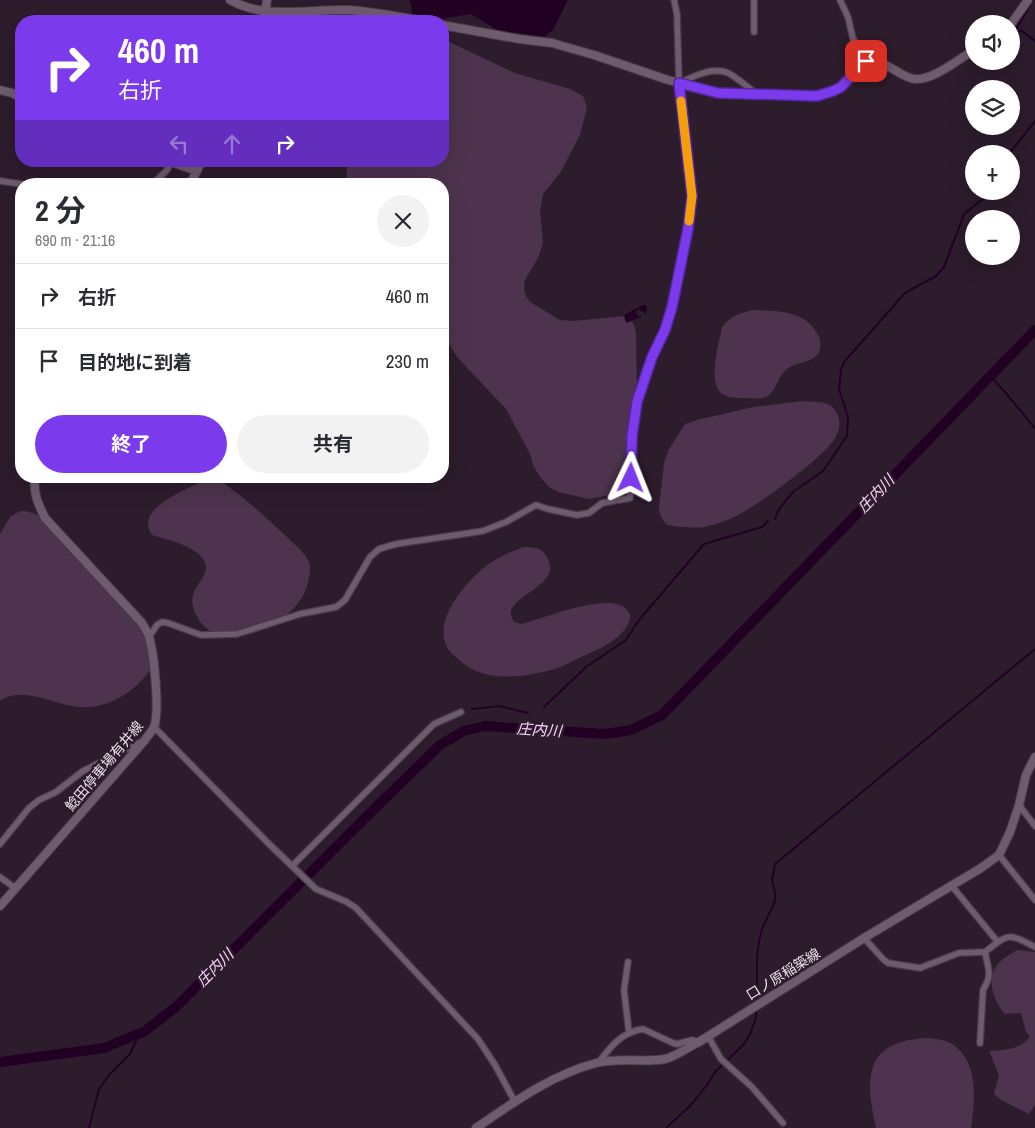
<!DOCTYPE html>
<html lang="ja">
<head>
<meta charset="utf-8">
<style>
  body { margin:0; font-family:"Archivo Narrow","Noto Sans JP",sans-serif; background:#f2f2f3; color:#2b2b33; height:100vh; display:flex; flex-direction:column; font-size:19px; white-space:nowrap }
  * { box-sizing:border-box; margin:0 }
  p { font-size:16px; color:#7c7c81 }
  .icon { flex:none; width:28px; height:28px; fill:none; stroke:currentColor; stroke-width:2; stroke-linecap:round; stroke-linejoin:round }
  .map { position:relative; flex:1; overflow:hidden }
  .details { position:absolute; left:15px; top:178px; width:434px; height:305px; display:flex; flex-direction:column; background:#fff; border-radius:20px; box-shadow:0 5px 20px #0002 }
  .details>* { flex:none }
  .hud { position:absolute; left:15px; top:15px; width:434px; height:152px; border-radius:20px; box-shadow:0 5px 20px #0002; background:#7c3aed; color:#fff; overflow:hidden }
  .buttons { position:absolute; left:965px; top:15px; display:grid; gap:10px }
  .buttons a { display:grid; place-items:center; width:55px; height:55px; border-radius:50%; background:#fff; box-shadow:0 5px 20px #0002; font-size:25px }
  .pin { position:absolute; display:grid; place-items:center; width:42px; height:42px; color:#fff; margin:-21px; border-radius:10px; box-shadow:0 2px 8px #0006 }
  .me { position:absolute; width:55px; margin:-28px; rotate:2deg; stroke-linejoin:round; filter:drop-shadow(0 0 4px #0008) }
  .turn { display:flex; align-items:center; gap:18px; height:105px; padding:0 20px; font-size:22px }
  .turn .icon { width:65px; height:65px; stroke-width:2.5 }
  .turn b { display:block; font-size:35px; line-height:42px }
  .lanes { display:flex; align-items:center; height:48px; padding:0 20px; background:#0003; justify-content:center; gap:25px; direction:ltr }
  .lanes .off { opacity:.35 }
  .round { display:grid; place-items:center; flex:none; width:52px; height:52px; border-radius:26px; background:#f2f2f3 }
  .headline { display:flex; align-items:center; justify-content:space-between; height:85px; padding:0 20px }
  h1 { font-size:30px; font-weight:700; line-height:38px }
  .primary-button { display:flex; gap:10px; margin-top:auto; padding:10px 20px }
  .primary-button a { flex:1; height:58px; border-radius:30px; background:#7c3aed; color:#fff; font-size:20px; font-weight:700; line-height:58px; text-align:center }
  .primary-button a+a { background:#f2f2f3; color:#2b2b33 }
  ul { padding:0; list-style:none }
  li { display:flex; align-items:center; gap:15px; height:65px; padding:0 20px; border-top:1px solid #e1e1e2 }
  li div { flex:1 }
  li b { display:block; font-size:19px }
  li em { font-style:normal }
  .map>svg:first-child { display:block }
  .green { fill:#4d334d }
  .water { fill:#220024 }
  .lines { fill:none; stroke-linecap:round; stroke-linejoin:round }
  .stream { stroke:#220024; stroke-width:2 }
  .river { stroke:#220024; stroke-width:10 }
  .street-casing { stroke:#483a48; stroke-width:8 }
  .secondary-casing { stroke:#483a48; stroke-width:10 }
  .street { stroke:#6e5b6d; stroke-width:5.5 }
  .secondary { stroke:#6e5b6d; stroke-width:8 }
  .route-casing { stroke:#51269a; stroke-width:12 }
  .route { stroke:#7c3aed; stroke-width:9 }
  .slow { stroke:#f59e0b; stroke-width:9 }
  .labels { text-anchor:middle; stroke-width:5; stroke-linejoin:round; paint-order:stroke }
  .street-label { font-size:14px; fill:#ebe0eb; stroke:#2d1c2c }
  .water-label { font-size:15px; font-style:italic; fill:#ffd4fe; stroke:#2d1c2c }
</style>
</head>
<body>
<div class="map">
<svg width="1035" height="1128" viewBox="0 0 1035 1128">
  <rect width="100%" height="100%" fill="#2d1c2c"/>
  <g class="green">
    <path d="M443 39 515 73 570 89 583 96 587 107 580 135 560 173 543 194 540 211 543 242 539 256 525 280 524 289 526 296 530 302 560 320 572 321 626 316C633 320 635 326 636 334L637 392 629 430 626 486 625 490 621 493 589 499 558 492 549 487 540 477 533 465 530 454 506 409 457 357 443 334 442 184H349L347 178 346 161H442Z"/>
    <path d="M753 310C778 311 807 310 819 337 821 343 821 351 817 355 809 364 794 362 786 370 778 377 777 388 769 395 763 400 751 398 743 398 737 398 730 398 724 395 706 386 719 344 722 327 730 316 740 313 753 310Z"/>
    <path d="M803 401C811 402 822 401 830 405 833 407 835 410 837 414 841 421 840 428 836 436 827 456 759 504 738 515 729 520 719 523 709 526 696 529 681 527 667 525 662 519 659 515 659 507L664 463 668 451 685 424 697 420 753 407Z"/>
    <path d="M214 477C240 493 268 519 290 540 296 546 304 552 308 560 311 565 310 572 309 578 304 615 253 644 218 634 210 632 202 626 198 618 180 589 211 581 205 563 199 546 167 540 152 535 136 512 173 496 188 488 197 484 205 479 214 477Z"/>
    <path d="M20 511C35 510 50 522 61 530 80 544 155 638 157 658 149 674 138 686 124 695 110 704 95 708 79 707 54 705 23 685 0 701V534L10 517Z"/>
    <path d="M524 547C533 547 542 547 547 557 561 582 524 591 513 607 509 612 511 617 514 622L522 624C543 618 613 590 627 610 631 614 631 619 628 624 619 642 596 650 579 658 570 662 561 668 551 670 521 678 482 683 458 659 454 655 448 651 446 645 434 618 467 581 486 566 497 557 511 552 524 547Z"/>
    <path d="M1017 950 1035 952V1105L1029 1114 1001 1100 994 1094 999 1075 989 1051C1005 1050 1019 1050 1030 1037L1026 1032 1021 1013 1005 1014C994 1001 985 980 998 964 1003 958 1011 954 1017 950Z"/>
    <path d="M929 1038C937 1039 945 1040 952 1044 979 1061 975 1101 971 1128H876C864 1076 865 1040 929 1038Z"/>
  </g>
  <g class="water">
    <path d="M410 0H568L553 30 544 37 497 30 471 14 440 19 413 16Z"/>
    <path d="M643 305H646L647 308 646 314 639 309 635 312 638 316H642L627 323 625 320 624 315Z"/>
  </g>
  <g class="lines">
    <g class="stream">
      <path d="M1033 0 1015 31H1022L1035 41"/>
      <path d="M1009 154 1035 121"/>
      <path d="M991 377 1004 391 1035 428"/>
      <path d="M775 519 779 509 793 492 823 471 847 436 848 417 839 389 841 370 844 362 905 293 936 276 944 267 964 214 983 199 987 191"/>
      <path d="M544 707 586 667 626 640 639 620 704 544 762 527 768 521"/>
      <path d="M472 709 499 706 528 713"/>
      <path d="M757 1002V958L759 941 762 929 775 901V893L772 880 775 864 1035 649"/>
      <path d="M89 1128 99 1089 110 1074 130 1054 139 1034"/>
      <path d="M666 1128 691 1105 707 1085 715 1072 744 1044 750 1034 756 1018V1009"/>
    </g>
    <path class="river" d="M0 1062 104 1048 145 1031 176 1007 368 815 440 745 464 731 485 726 605 734 631 730 662 715 1035 330"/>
    <g class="street-casing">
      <g id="street">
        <path d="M840 0 848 17 853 39 863 52 866 61"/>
        <path d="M754 32V0"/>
        <path d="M679 83C693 77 712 66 728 73 738 78 748 88 757 94"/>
        <path d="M0 181 21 184"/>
        <path d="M153 184 167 170 171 162"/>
        <path d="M149 637 157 625 162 622 168 623 201 635 237 634 300 614 336 607 345 600 370 557 379 549 396 544 483 531 506 522 536 505 548 509 577 515 589 513 602 503 630 498 633 436 637 402 652 357 665 330 672 307 688 229 692 196 679 83 677 14 674 0"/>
        <path d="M154 727 269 844 316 889 347 902 356 908 478 1039 495 1065 515 1102"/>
        <path d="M1019 805 1035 826"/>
        <path d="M0 844 29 808 39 800 56 792 83 771 141 742"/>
        <path d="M999 855 1035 900"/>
        <path d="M292 866 434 724 461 712"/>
        <path d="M0 877 15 888"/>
        <path d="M951 885 997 941"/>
        <path d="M864 938 883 959 888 963 920 968 959 953 985 952C1009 933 1008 933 1035 947"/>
        <path d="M628 962 624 990 629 1033"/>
        <path d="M708 1036 721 1059 752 1087 783 1123"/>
        <path d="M980 1043 983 990C993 974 988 969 985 952"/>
        <path d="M599 1062C611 1046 622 1032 643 1029L673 1043 677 1044 692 1040 699 1042"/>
      </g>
    </g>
    <g class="secondary-casing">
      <g id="secondary">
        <path d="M230 0C265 20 309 9 347 10 371 11 399 17 423 21"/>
        <path d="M264 21 267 0"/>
        <path d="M1011 24 1028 0"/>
        <path d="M442 25 519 39 552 43 594 55 668 80 718 93 817 96 841 87 862 64C878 51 898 78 915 79 932 81 959 59 974 50"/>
        <path d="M0 90 12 93 21 98"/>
        <path d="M168 161 197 171"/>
        <path d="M190 184 202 161"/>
        <path d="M0 906 145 740C147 736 152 732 154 727 160 712 154 653 149 637 148 632 144 627 142 623L45 518C38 504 33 493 35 476"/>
        <path d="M476 1128C514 1102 551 1075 596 1063 618 1057 643 1063 665 1059 677 1056 688 1047 699 1042L864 938 981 868 999 855 1010 832 1019 805 1026 775 1035 757"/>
      </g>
    </g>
    <use href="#street" class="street"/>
    <use href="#secondary" class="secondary"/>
  </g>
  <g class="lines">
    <g class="route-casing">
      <path id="route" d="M631 478 632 436 637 402 652 357 665 330 672 307 688 229 692 196 679 83 718 93 817 96 833 91 841 87 866 61"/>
    </g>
    <use href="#route" class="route"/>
    <path class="slow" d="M681 101 692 196 689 221"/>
  </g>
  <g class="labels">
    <g class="street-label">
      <text transform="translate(104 766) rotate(-50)" y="5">鯰田停車場有井線</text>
      <text transform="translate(783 974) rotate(-32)" y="5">口ノ原稲築線</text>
    </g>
    <g class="water-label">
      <text transform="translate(876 494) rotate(-46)" y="5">庄内川</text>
      <text transform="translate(539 730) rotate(4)" y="5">庄内川</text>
      <text transform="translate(215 968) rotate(-45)" y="5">庄内川</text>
    </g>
  </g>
</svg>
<div class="buttons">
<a><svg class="icon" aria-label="sound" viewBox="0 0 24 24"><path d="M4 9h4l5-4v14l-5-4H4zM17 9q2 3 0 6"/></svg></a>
<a><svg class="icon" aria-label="layers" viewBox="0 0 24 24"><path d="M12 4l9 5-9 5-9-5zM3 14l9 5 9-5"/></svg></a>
<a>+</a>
<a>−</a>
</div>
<div class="pin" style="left:866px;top:61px;background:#d93025"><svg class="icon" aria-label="arrive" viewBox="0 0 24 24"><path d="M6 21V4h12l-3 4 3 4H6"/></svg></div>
<svg class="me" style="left:631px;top:478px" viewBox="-20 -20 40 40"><path d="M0-17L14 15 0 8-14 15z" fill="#7c3aed" stroke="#fff" stroke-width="4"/></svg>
<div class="hud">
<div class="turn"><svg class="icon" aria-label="right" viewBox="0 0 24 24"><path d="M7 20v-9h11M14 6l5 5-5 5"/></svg><div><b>460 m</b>右折</div></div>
<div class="lanes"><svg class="icon off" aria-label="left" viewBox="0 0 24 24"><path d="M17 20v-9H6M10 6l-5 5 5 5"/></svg><svg class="icon off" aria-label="ahead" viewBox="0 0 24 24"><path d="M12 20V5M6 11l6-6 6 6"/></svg><svg class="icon" aria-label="right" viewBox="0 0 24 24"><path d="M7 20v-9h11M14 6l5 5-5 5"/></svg></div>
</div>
<section class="details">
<div class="headline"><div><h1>2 分</h1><p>690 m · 21:16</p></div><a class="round"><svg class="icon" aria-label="close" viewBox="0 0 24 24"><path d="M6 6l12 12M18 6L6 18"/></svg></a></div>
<ul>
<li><svg class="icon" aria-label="right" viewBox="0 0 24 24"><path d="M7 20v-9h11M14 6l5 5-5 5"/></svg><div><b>右折</b></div><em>460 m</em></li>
<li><svg class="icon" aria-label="arrive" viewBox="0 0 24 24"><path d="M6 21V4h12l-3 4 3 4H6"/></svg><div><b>目的地に到着</b></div><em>230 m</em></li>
</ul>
<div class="primary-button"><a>終了</a><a>共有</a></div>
</section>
</div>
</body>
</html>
